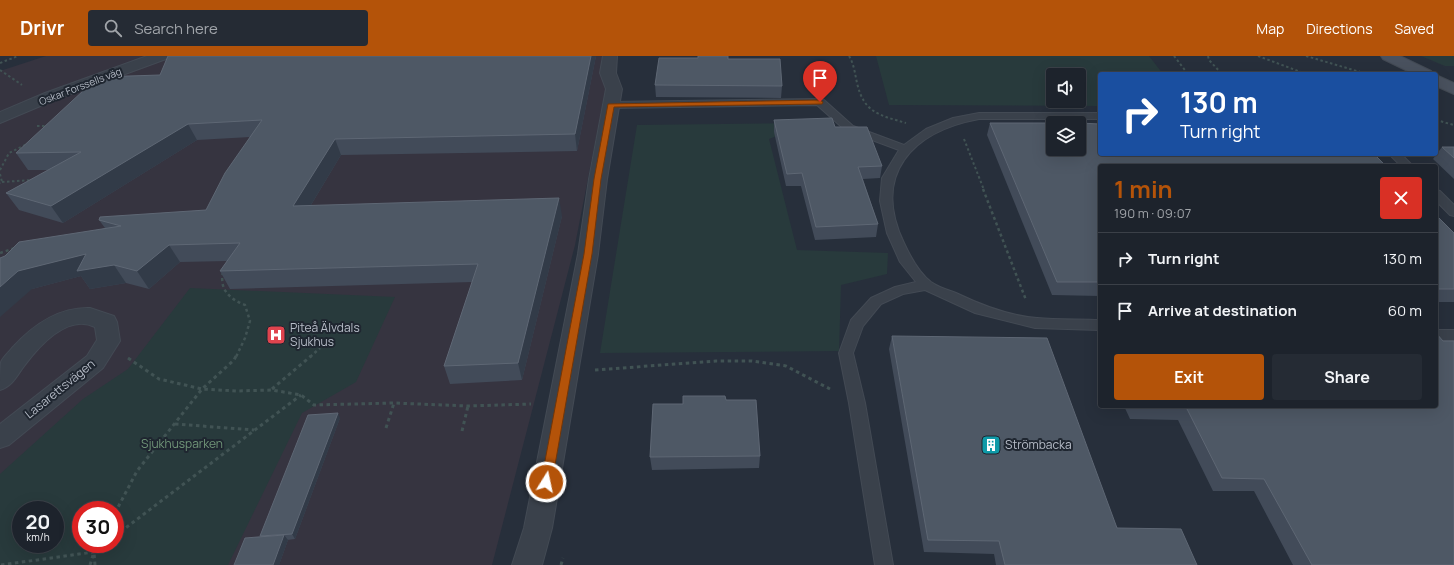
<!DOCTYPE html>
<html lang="en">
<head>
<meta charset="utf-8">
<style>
  body { margin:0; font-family:Manrope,sans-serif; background:#252b34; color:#f1f3f6; height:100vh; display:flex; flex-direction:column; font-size:15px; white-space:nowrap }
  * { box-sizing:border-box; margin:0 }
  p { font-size:13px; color:#a0a4a9 }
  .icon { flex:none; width:22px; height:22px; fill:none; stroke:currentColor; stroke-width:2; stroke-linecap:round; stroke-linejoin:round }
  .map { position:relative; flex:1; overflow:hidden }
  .sheet { position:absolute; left:1098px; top:108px; width:340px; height:244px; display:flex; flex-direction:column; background:#1d232c; border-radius:4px; box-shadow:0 4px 16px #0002,0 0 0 1px #3b4048 }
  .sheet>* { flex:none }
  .hud { position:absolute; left:1098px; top:16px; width:340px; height:84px; border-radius:4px; box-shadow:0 4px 16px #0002,0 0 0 1px #3b4048; background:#1a4fa0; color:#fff; overflow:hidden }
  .controls { position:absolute; left:1046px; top:12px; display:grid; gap:8px }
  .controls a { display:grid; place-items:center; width:40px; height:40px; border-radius:4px; background:#1d232c; box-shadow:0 4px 16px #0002,0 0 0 1px #3b4048; font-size:20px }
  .speed { position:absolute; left:12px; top:445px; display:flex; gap:8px; font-size:20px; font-weight:700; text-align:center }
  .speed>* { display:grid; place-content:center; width:52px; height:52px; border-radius:50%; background:#1d232c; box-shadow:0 4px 16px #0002,0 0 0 1px #3b4048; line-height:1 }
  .speed small { font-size:10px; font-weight:400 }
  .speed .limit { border:6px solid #d22; background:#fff; color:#111 }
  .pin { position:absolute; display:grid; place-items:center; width:34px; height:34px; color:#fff; margin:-41px -17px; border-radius:50% 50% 50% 0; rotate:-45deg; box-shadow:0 0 4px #0007 }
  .pin .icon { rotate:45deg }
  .me { position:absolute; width:44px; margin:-22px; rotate:10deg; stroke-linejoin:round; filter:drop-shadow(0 0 3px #0008) }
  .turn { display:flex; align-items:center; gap:14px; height:84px; padding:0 16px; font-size:18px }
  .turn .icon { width:52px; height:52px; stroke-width:2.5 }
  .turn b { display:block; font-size:28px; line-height:34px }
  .round { display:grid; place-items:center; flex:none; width:42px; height:42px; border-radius:4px; background:#252b34 }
  .headline { display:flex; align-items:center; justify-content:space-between; height:68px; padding:0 16px }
  h1 { font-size:24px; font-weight:700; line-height:30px; color:#b45309 }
  .button { display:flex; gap:8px; margin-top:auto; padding:8px 16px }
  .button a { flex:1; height:46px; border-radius:4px; background:#b45309; color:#fff; font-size:16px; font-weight:700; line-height:46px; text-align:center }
  .button a+a { background:#252b34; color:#f1f3f6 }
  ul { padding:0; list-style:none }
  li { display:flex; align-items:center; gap:12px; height:52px; padding:0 16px; border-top:1px solid #3b4048 }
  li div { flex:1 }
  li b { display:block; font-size:15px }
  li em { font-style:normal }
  header { display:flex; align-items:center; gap:24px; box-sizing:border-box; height:56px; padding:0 20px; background:#b45309; color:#fff }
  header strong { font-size:19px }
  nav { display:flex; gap:22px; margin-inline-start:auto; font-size:14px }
  .search { width:280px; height:36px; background:#252b34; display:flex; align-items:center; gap:10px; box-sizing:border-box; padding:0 14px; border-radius:4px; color:#a0a4a9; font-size:15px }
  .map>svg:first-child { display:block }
  .medical { fill:#363440; fill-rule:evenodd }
  .green { fill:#283a3c; fill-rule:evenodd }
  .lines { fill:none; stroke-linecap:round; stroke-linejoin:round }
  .lane-casing { stroke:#434a54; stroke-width:2 }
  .street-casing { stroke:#434a54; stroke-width:2 }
  .secondary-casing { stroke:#434a54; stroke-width:2 }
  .path-far2 { stroke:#415354; stroke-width:2; stroke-dasharray:2.5 2.5; stroke-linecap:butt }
  .path-far1 { stroke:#415354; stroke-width:2.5; stroke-dasharray:3 3; stroke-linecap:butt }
  .path { stroke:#415354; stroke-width:3; stroke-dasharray:3.5 3.5; stroke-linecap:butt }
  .lane { fill:#3a414b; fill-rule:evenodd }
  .street { fill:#3a414b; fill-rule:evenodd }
  .secondary { fill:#49515e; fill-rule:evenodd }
  .wall { fill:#424b59 }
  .shaded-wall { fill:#323b48 }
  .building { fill:#4e5865; stroke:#5e6774 }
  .route { fill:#b45309; stroke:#753606 }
  .labels { text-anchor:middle; stroke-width:4; stroke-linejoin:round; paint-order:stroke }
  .far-street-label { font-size:10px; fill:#b6bcc7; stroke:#1f2630 }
  .poi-label { font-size:12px; fill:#b6bcc7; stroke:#1f2630; text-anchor:start }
  .street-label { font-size:12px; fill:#b6bcc7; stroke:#1f2630 }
  .park-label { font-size:12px; fill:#709578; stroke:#1f2630 }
</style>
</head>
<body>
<header>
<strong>Drivr</strong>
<div class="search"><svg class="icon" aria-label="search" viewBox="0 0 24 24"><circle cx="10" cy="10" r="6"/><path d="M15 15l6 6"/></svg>Search here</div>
<nav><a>Map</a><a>Directions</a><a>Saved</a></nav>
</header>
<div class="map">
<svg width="1454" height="509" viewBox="0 0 1454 509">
  <rect width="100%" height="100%" fill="#272f3b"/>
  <path class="medical" d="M46 0H612L575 189 492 509H0V15ZM21 454H55V488H21ZM81 454H115V488H81Z"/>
  <g class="green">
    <path d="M876 0H1149L1163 18H1100V50L889 49ZM1053 19H1079V45H1053Z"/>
    <path d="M1421 0H1454V10H1445Z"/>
    <path d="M811 67 769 83 797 194 888 197 887 218 841 229 839 295 600 297 637 69Z"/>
    <path d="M190 232 395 241 356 326 302 357 228 509H0V418L83 343 128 313ZM21 454H55V488H21ZM81 454H115V488H81Z"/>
  </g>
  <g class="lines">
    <g class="lane-casing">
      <g id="lane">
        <path d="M820 43 824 44 853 70 904 89 926 73 953 62 979 57H1100V63H979C913 75 871 118 904 187 910 200 919 217 931 226 938 231 948 234 956 237 981 249 1009 260 1037 262 1058 264 1079 263 1100 264V274L1035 272 975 257 925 234 903 238 881 248 863 270 853 297 865 347 893 509H875L849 347 839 297 851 264 871 242 895 231 916 226 900 206 887 177 880 145 882 122 899 94 845 74 817 49 611 52 606 49 611 46Z"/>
        <path d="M1389 98H1401L1413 110H1401Z"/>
        <path d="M1436 134 1440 135 1454 149V160L1450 159 1436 145Z"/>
        <rect x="1436" y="274" width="18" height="10"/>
      </g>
    </g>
    <g class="street-casing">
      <g id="street">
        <path d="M147 0H168L166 3 57 43 0 67V56L45 37Z"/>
        <path d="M603 0H617L616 17 622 33 607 123 598 198 552 472 542 509H512L524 472 578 198 589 123 606 33 600 17Z"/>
        <path d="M90 252 114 260 117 266 120 285 103 312 9 389 0 392V368L87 300 97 284 95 271C68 258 40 289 25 309 17 319 13 330 0 334 0 327 0 313 1 306 3 301 9 296 12 292 33 269 58 251 90 252Z"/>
      </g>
    </g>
    <g class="secondary-casing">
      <g id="secondary">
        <path d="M1381 0H1400L1431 15 1434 18H1414L1383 3Z"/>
        <path d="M1436 19 1454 27V38L1436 30Z"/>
      </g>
    </g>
    <g class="path-far2">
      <path d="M849 0C854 8 855 18 857 27 864 57 879 59 906 67"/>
      <path d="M1174 0 1188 18"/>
      <path d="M1208 0 1209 4 1222 18"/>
      <path d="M1258 0 1306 18"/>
      <path d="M1306 0 1367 18"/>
      <path d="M0 7 18 0"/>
      <path d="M0 14 22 29"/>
      <path d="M1436 64 1454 69"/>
      <path d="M37 70H48"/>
      <path d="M964 83 984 134"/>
      <path d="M0 114 9 97 27 88"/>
      <path d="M0 118 2 126 0 127"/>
      <path d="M2 126 32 124"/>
    </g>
    <g class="path-far1">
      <path d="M983 133 1026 244"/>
      <path d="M0 197 15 192"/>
      <path d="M223 216C219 234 230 243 245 249L250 265 245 282 236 301"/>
      <path d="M310 301 320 292"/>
    </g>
    <g class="path">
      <path d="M128 302 159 323 202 333 236 335 272 334 301 339 314 349 394 347 468 350 531 348"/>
      <path d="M595 314 716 305H752L786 310 830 333"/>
      <path d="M272 333 311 300"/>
      <path d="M175 368 254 374"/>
      <path d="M386 372 394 347"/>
      <path d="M462 375 468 350"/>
      <path d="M115 457 137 415 202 333 234 304 236 300"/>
      <path d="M115 480 301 339"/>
      <path d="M1 509 94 496 105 488"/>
      <path d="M90 509 93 499"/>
      <path d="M95 509 94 496 98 488"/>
      <path d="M561 509 563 502"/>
    </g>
    <use href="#lane" class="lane"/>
    <use href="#street" class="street"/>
    <use href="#secondary" class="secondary"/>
  </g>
  <g class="wall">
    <path d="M596 0 577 95 341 99 311 149 562 160 522 324 450 328 444 310 472 226 230 233 220 215 227 205 180 206 149 233 126 227 90 233 81 220 32 233 0 202 105 172 99 164 206 154 250 81 197 84 63 167 19 154 6 137 49 114H28L16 97 160 19Z"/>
    <path d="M728 3 782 30 781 42 656 41 655 29Z"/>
    <path d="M774 64 835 71 882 110 880 122 863 123 878 168 876 181 815 184 801 130H786L774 76Z"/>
    <path d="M990 67 1100 110V240L1052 239 987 79Z"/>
    <path d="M1442 91H1454V123L1433 103Z"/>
    <path d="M1436 159 1454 177V246H1436Z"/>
    <path d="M892 280 1117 472 1197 509H996L994 498 924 496 889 293Z"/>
    <path d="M726 344 760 400 759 412 652 414 650 401 683 348Z"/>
    <path d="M1124 350H1436L1454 509H1293L1254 435H1213L1178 364 1130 363Z"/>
    <path d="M340 362 295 483 287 484H288L279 509H234L261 481 260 480Z"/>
  </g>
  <g class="shaded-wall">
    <path d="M591 0H596L577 95 575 78Z"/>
    <path d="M188 68 197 84 63 167 51 150Z"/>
    <path d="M335 83 341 99 300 167 293 150Z"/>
    <path d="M559 142 562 160 522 324 518 307Z"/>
    <path d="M169 189 180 206 149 233 137 215Z"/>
    <path d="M86 198 114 209 126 227 90 233 81 220 32 233 0 261V231L18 215Z"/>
    <path d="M338 357 340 362 295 483 292 478Z"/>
    <path d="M284 479 288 484 279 509H273Z"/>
  </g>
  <g class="building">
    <path d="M168 0H591L575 78 335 83 293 150 559 142 518 307 444 310 478 208 220 215 240 187 169 189 137 215 114 209 77 215 86 198 18 215 0 231V202L5 200 19 186 121 170 99 164 100 161 206 154 225 117 262 64 188 68 51 150 6 137 81 96 16 97 98 21 160 19Z"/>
    <path d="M698 0H728V3H780L782 30 655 29 659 2H698Z"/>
    <path d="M832 62 835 71H867L882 110 858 111 878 168 816 171 802 117 787 118 774 64Z"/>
    <path d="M990 67H1053V93H1079V67L1100 68V98H1374L1386 110H1100V226H1057Z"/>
    <path d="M1442 91H1454V102Z"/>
    <path d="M1436 159 1454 177V233H1436Z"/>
    <path d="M1436 277 1443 285H1454V509H1312L1264 423 1222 422 1186 351 1137 350H1436Z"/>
    <path d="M892 280 1047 282 1117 472 1181 473 1197 509H1005L999 485 928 484Z"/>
    <path d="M683 340H725L726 344H756L760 400 650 401 653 348H683Z"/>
    <path d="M338 357 292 478 260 480 308 359Z"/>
    <path d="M284 479 273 509H234L245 482Z"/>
  </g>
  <path class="route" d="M820 44 823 46 822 48 614 51 601 123 592 198 552 426 550 429H543L541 426 584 198 594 123 608 48Z"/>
  <defs>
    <g id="hospital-square" transform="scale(1)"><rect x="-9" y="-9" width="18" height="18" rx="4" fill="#e0444e" stroke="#1f2630"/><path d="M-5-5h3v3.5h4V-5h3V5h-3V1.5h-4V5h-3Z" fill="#fff"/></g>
    <g id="building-square" transform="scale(1)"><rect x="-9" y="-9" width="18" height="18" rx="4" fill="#0f9aa8" stroke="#1f2630"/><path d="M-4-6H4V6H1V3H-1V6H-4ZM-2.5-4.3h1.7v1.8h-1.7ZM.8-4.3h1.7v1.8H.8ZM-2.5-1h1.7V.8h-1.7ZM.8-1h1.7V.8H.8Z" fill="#fff"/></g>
  </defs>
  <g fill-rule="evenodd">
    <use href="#hospital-square" x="276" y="279"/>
    <use href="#building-square" x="991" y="389"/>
  </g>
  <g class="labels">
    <g class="far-street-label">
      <text transform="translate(80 30) rotate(-21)" y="4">Oskar Forssells väg</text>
    </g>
    <g class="poi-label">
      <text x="290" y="276">Piteå Älvdals<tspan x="290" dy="14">Sjukhus</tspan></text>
      <text x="1005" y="393">Strömbacka</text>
    </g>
    <g class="street-label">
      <text transform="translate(60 333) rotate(-39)" y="4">Lasarettsvägen</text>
    </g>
    <g class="park-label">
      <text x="182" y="392">Sjukhusparken</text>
    </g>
  </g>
</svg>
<div class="controls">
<a><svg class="icon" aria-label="sound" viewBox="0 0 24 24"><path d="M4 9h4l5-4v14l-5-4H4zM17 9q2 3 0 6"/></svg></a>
<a><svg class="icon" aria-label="layers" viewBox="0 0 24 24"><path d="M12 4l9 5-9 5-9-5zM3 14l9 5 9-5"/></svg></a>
</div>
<div class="speed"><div>20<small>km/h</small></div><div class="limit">30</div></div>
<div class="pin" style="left:820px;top:46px;background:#d93025"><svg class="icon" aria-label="arrive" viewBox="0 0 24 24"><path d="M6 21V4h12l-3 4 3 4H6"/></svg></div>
<svg class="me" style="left:546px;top:426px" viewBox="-20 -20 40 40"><circle r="17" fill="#b45309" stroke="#fff" stroke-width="3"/><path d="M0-11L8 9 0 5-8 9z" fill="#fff"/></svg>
<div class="hud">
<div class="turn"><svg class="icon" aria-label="right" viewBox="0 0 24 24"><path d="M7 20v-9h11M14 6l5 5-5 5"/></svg><div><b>130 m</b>Turn right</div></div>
</div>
<section class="sheet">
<div class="headline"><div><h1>1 min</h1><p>190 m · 09:07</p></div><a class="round" style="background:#d93025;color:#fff"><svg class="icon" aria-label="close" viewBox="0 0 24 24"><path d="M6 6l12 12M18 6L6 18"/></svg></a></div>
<ul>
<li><svg class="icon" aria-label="right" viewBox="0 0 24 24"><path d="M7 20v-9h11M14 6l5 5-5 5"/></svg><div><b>Turn right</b></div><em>130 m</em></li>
<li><svg class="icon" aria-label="arrive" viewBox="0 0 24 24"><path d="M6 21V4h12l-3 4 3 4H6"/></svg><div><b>Arrive at destination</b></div><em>60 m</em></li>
</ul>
<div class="button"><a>Exit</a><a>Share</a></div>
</section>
</div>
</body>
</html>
